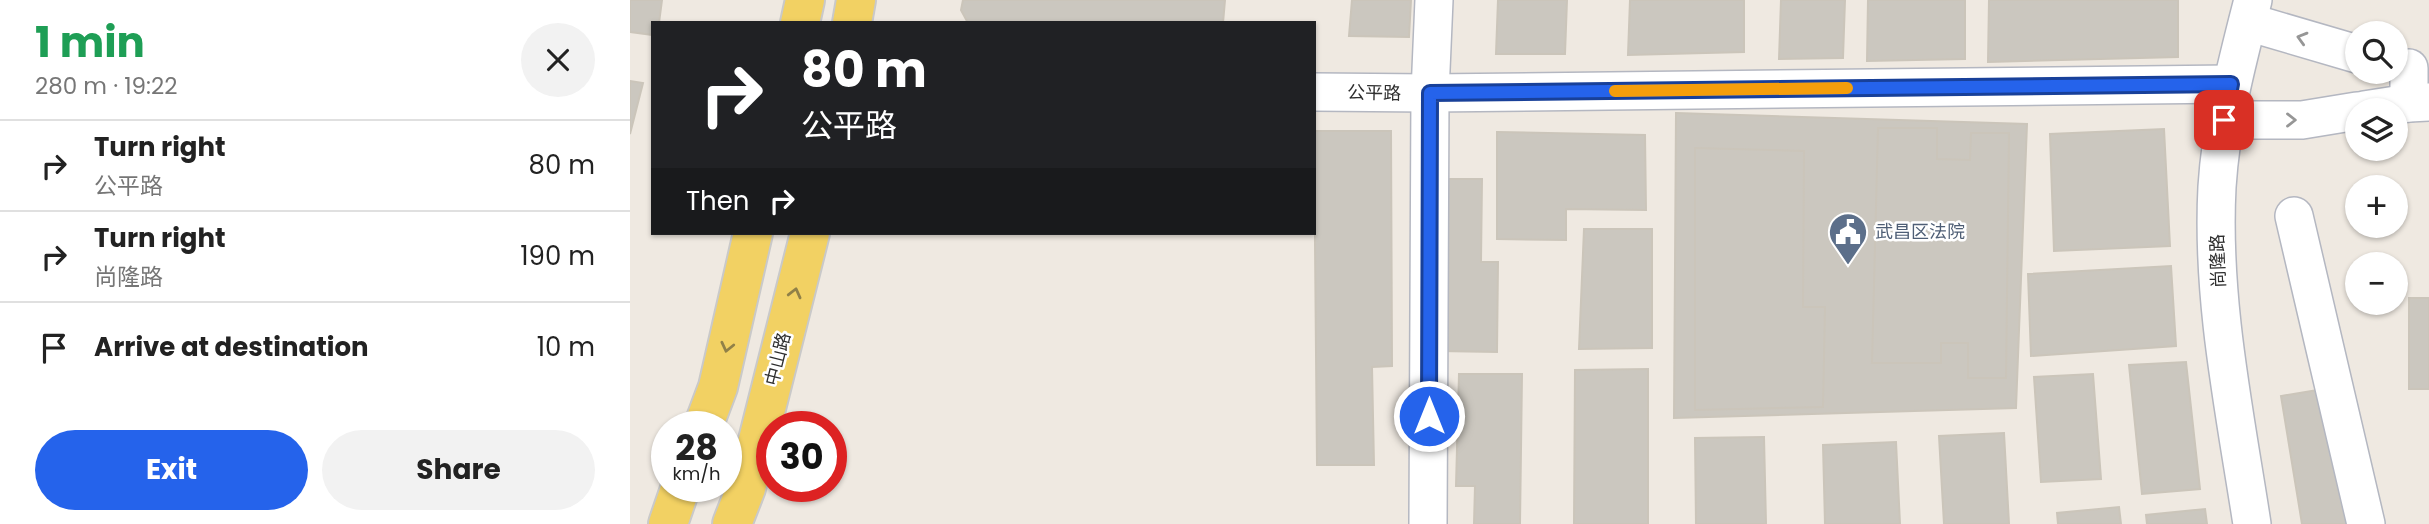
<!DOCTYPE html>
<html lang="en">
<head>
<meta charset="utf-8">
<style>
  body { margin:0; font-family:Poppins,"Noto Sans SC",sans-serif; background:#f2f2f2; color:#222; height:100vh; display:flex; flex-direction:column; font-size:26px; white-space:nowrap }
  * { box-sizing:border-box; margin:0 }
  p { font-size:23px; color:#767676 }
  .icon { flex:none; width:38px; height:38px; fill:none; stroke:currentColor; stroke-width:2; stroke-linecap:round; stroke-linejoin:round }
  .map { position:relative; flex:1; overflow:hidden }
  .drawer { display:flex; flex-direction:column; background:#fff; width:630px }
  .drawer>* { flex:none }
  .guide { position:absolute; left:21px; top:21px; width:665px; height:214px; border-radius:0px; box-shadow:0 2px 5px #0004; background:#202124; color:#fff; overflow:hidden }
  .fabs { position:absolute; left:1715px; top:21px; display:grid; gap:14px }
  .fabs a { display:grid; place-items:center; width:63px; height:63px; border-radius:50%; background:#fff; box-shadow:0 2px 5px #0004; font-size:35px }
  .speed { position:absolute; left:21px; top:411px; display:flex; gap:14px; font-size:35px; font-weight:700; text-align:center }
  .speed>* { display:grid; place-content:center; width:91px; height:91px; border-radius:50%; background:#fff; box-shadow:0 2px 5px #0004; line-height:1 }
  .speed small { font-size:18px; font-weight:400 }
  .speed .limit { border:10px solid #d22; background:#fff; color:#111 }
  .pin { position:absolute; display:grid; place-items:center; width:60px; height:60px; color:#fff; margin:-30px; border-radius:14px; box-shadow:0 4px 10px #0006 }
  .me { position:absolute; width:77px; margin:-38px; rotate:0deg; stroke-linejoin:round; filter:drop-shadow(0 0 5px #0008) }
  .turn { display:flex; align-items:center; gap:24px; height:147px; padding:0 35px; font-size:32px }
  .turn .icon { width:91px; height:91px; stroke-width:2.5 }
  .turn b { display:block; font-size:49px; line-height:60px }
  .then { display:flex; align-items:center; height:66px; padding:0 35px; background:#0003; gap:14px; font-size:26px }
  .round { display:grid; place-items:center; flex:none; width:74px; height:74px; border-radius:37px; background:#f2f2f2 }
  .summary { display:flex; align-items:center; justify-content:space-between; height:119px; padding:0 35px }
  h1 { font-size:42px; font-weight:700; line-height:52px; color:#1e9e55 }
  .button { display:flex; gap:14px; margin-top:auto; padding:14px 35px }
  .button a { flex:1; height:80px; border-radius:42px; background:#2563eb; color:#fff; font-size:28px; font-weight:700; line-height:80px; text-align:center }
  .button a+a { background:#f2f2f2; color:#222 }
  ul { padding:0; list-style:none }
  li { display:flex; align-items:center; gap:21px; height:91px; padding:0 35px; border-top:2px solid #e0e0e0 }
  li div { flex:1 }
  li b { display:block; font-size:26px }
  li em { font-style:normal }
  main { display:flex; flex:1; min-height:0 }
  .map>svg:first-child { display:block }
  .building { fill:#cbc7bf; stroke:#cbc5ba; stroke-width:2 }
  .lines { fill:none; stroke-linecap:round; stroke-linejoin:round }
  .minor-casing { stroke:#b4b7c1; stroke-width:40 }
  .major-casing { stroke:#c9c9c9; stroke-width:42 }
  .minor { stroke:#fff; stroke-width:37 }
  .major { stroke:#f2d163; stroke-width:38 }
  .oneway { stroke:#969696 }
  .oneway2 { stroke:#908048 }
  .route-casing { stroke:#184099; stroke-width:18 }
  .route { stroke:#2563eb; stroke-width:12 }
  .slow { stroke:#f59e0b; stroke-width:12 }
  .labels { text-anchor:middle; stroke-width:5; stroke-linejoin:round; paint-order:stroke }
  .street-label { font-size:18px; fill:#2e2e2e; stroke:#fff }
  .service-label { font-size:18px; fill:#4e5e75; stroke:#fff; text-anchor:start }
</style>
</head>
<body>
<main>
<section class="drawer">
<div class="summary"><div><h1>1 min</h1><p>280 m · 19:22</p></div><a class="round"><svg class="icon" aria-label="close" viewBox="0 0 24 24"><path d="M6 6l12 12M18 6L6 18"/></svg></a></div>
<ul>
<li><svg class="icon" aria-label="right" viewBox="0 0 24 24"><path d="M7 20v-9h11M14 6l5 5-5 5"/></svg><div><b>Turn right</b><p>公平路</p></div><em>80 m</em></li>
<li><svg class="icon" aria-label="right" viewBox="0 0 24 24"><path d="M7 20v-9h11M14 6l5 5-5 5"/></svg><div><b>Turn right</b><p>尚隆路</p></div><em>190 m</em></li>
<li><svg class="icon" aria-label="arrive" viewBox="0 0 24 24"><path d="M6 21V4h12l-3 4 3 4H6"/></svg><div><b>Arrive at destination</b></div><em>10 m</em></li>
</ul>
<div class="button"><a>Exit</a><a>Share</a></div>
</section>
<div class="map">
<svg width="1799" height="524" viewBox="0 0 1799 524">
  <rect width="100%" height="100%" fill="#efe9e1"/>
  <g class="building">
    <path d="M0 0H32L29 23H23V35L0 32Z"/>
    <path d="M333 0H595L593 23H338L331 10Z"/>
    <path d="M722 0H781L779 37 719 36Z"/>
    <path d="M868 0H937L935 54H866Z"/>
    <path d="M1000 0H1114V52L998 55Z"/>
    <path d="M1151 0H1215L1213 58 1149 59Z"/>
    <path d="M1238 0H1335V59L1237 61Z"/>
    <path d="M1359 0H1548V57L1358 62Z"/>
    <path d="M0 81 13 83 0 134Z"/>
    <path d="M1046 113 1397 124 1386 408 1044 418Z"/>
    <path d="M1248 128H1307V159L1340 160 1341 133H1379L1376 378H1338V343H1311V363H1242Z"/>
    <path d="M1534 129 1540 246 1424 251 1420 134Z"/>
    <path d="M684 131H761L762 366 742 367 744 465H687Z"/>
    <path d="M867 132 1015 135 1016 210 936 209V240L867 239Z"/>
    <path d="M1065 148 1174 151 1173 307H1195L1193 407 1065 410Z"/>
    <path d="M813 179H852L851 262H868L867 352 809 351Z"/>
    <path d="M954 229H1022V348L949 349Z"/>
    <path d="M1541 266 1546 346 1401 356 1398 274Z"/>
    <rect x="1779" y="298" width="20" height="91"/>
    <path d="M1556 362 1570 489 1512 494 1499 365Z"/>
    <path d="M1018 369V524H944L945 370Z"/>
    <path d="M829 374H892L890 524H844L845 486H826Z"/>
    <path d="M1463 374 1471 479 1411 482 1404 377Z"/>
    <path d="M1700 388 1731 524H1672L1651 396Z"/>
    <path d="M1374 433 1379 524H1314L1309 436Z"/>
    <path d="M1134 437 1136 524H1066L1065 438Z"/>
    <path d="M1266 442 1270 524H1195L1193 445Z"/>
    <path d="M1489 507 1491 524H1428L1427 513Z"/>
    <path d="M1575 509 1577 524H1517L1516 515Z"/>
  </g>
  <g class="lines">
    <g class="minor-casing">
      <g id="minor">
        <path d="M1618 22 1727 54"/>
        <path d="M1779 68V103"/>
        <path d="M684 92 800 93 1601 84"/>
        <path d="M1734 110 1779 103 1799 102"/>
        <path d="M1594 120H1672L1727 111"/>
        <path d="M1664 216 1736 524"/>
        <path d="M798 524 800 93 804 0"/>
        <path d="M1622 524C1605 413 1581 300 1587 187 1591 123 1607 62 1623 0"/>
      </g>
    </g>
    <g class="major-casing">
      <g id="major">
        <path d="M170 23 175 0"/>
        <path d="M222 23 226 0"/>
        <path d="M73 427 88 387 123 233"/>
        <path d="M38 524 51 486"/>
        <path d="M102 524 116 488 180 233"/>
      </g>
    </g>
    <use href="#minor" class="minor"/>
    <use href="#major" class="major"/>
  </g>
  <defs><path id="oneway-chevron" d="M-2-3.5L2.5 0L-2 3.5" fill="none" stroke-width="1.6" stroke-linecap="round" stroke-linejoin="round" transform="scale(1.75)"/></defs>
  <g class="oneway">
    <use href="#oneway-chevron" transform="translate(1672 38) rotate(-164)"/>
    <use href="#oneway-chevron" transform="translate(1661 120)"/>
  </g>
  <g class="oneway2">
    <use href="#oneway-chevron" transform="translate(165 293) rotate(-76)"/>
    <use href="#oneway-chevron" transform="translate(97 347) rotate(103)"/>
  </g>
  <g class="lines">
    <g class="route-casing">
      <path id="route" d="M799 416 800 93 1601 84 1594 120"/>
    </g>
    <use href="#route" class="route"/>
    <path class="slow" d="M985 91 1217 88"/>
  </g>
  <defs>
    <g id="civic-pin" transform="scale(2.0125)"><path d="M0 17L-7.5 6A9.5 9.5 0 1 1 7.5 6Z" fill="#5c6f8a" stroke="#fff"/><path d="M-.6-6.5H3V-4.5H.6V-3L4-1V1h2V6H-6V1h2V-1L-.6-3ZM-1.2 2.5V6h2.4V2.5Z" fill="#fff"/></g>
  </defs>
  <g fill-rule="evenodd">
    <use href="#civic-pin" x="1218" y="232"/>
  </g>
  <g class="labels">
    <g class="street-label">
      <text transform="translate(744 93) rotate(1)" y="6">公平路</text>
      <text transform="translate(1588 261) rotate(-92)" y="6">尚隆路</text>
      <text transform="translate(148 359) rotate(-76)" y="6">中山路</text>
    </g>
    <g class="service-label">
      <text x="1245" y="238">武昌区法院</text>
    </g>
  </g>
</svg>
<div class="fabs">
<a><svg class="icon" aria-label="search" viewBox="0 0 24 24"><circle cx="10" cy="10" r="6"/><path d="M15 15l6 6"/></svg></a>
<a><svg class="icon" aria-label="layers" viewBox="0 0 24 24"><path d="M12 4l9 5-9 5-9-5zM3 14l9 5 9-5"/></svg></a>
<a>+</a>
<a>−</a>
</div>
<div class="speed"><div>28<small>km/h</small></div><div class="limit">30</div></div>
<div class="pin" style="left:1594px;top:120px;background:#d93025"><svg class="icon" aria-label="arrive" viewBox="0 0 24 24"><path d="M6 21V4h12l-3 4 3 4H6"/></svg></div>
<svg class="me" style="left:799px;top:416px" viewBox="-20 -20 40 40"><circle r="17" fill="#2563eb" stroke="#fff" stroke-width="3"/><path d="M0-11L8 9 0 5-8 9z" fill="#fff"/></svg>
<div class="guide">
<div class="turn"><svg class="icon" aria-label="right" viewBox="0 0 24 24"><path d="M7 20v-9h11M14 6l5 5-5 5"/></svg><div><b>80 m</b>公平路</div></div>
<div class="then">Then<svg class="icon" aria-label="right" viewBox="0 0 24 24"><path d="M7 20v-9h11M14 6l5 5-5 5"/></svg></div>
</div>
</div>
</main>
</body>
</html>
